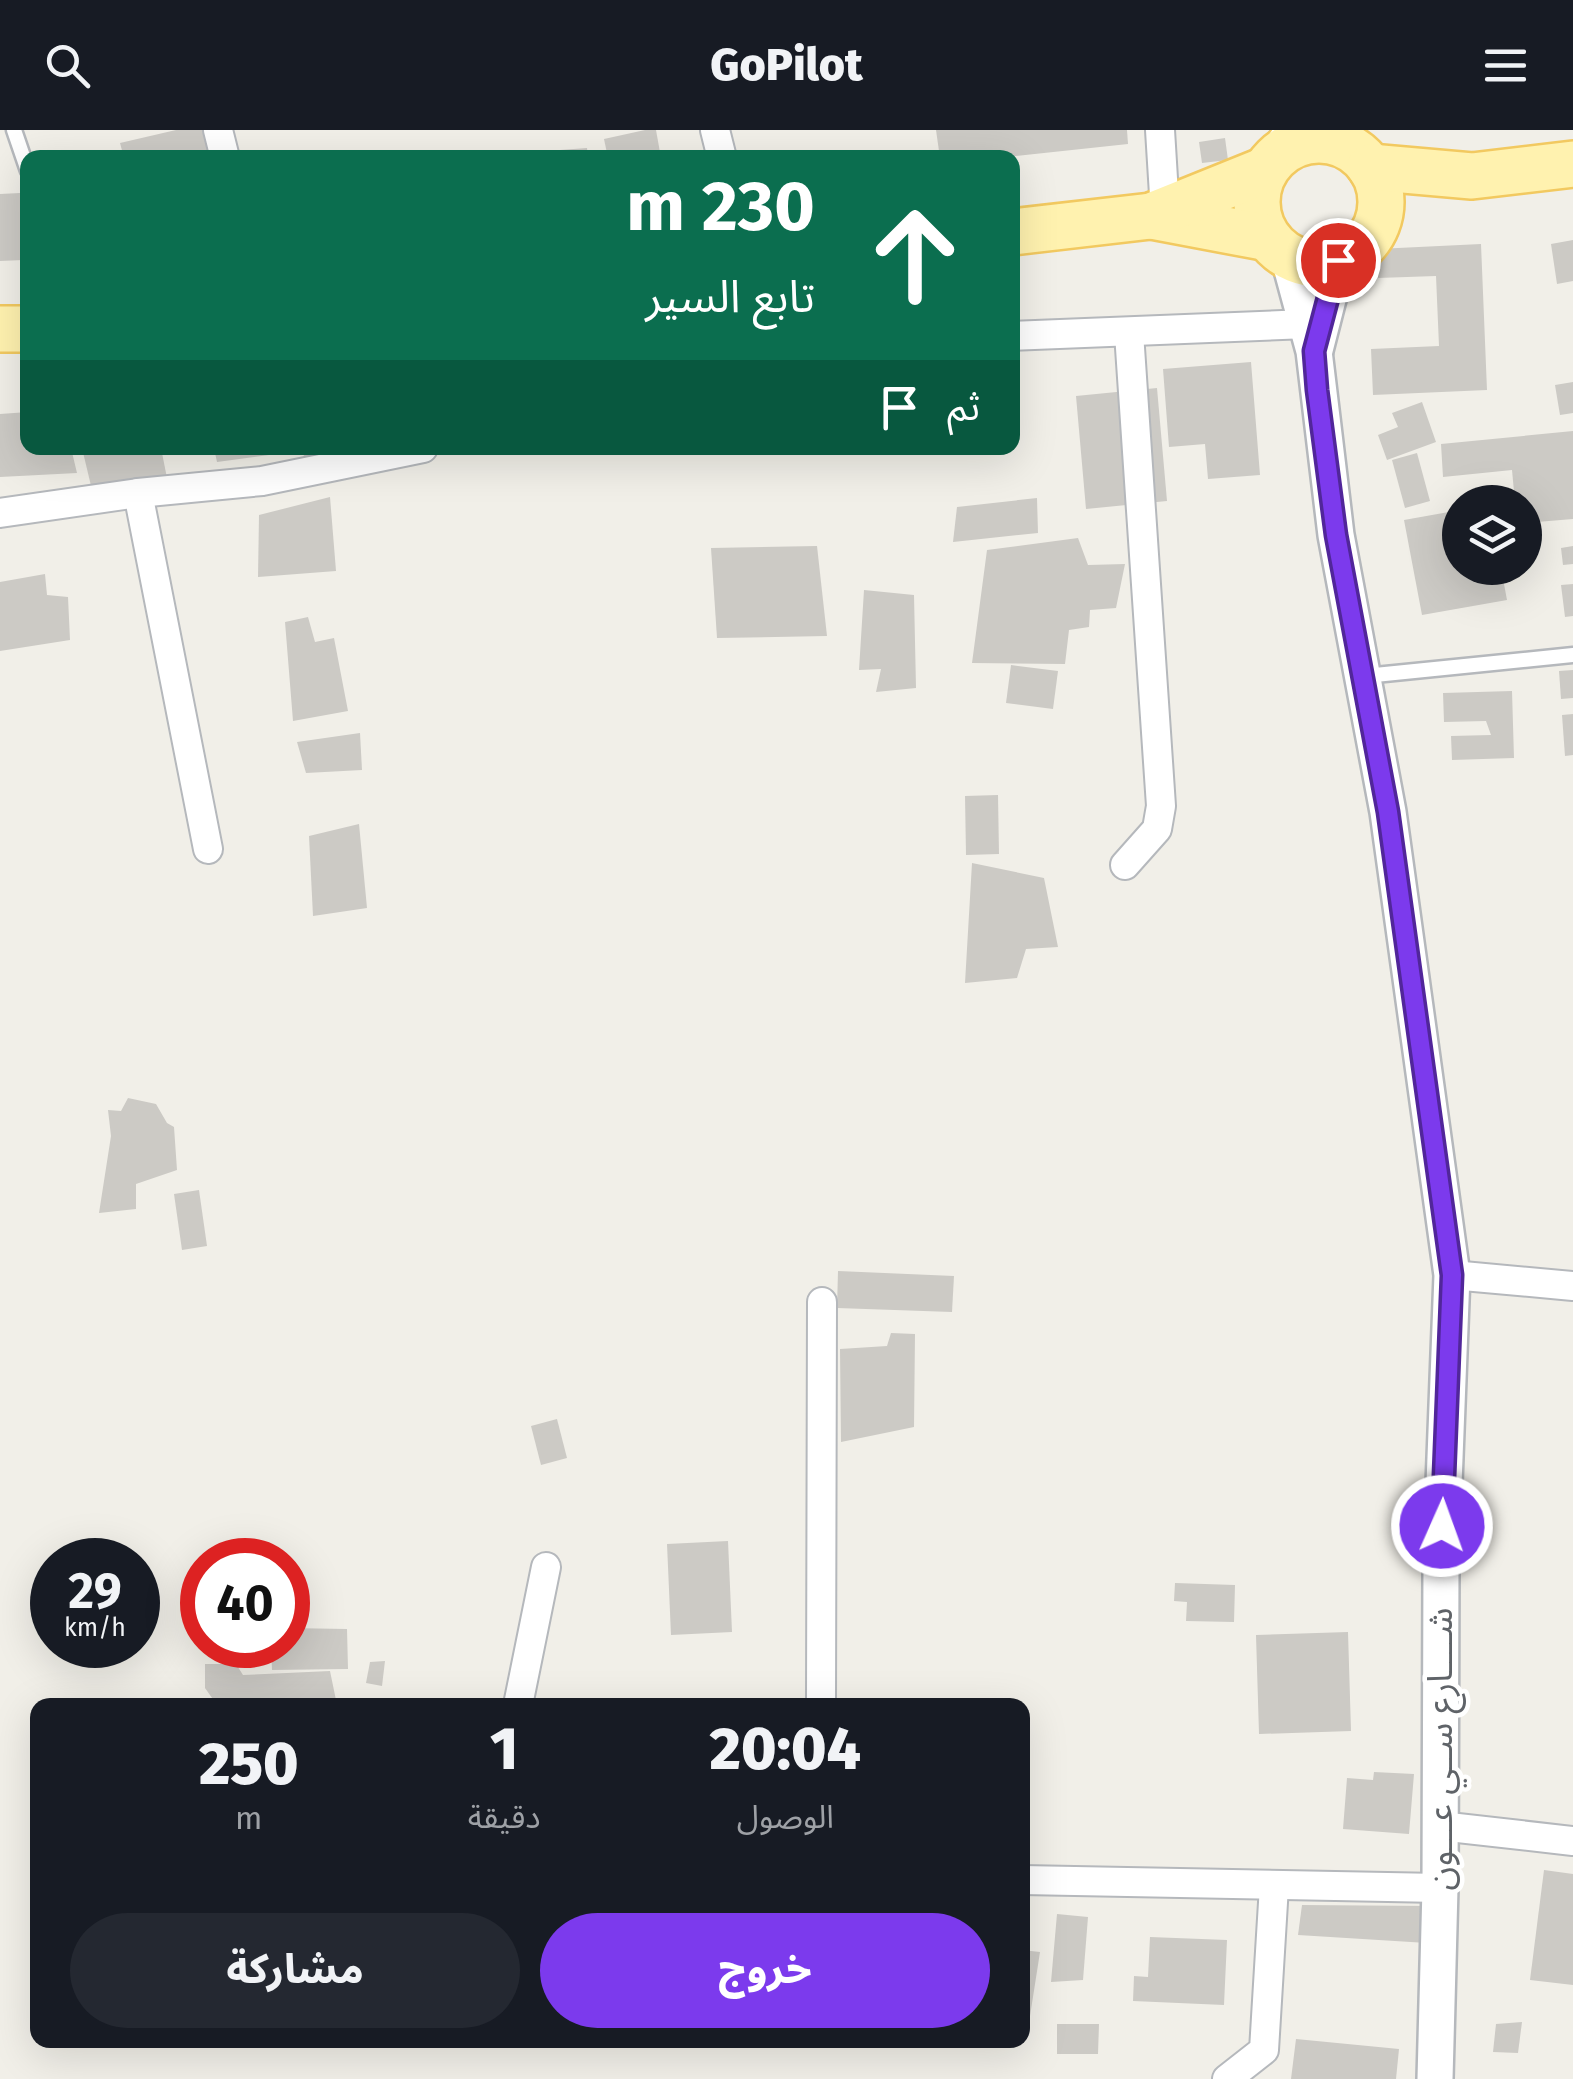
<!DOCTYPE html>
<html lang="ar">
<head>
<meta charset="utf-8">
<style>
  body { margin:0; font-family:"Fira Sans","Noto Sans Arabic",sans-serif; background:#242831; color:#f1f3f6; direction:rtl; height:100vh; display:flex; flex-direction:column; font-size:38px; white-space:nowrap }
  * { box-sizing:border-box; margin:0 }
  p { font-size:32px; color:#9ea1a6 }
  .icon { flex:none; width:55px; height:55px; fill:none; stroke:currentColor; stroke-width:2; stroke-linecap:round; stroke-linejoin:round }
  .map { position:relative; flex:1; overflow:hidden; direction:ltr }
  .side { position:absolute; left:30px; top:1568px; width:1000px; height:350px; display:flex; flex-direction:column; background:#171b24; border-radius:20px; box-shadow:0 10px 40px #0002; direction:rtl }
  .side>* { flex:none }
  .hud { position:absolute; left:20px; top:20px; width:1000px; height:305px; border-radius:20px; box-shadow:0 10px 40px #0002; direction:rtl; background:#0b6e4f; color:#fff; overflow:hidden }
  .controls { position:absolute; left:1442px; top:355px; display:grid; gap:20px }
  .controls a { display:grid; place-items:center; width:100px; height:100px; border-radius:50%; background:#171b24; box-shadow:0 10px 40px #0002; font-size:50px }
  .speed { position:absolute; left:30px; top:1408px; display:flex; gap:20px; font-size:50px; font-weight:700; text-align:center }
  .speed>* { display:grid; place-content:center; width:130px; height:130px; border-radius:50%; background:#171b24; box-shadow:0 10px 40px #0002; line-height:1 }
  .speed small { font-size:25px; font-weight:400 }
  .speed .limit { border:15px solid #d22; background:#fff; color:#111 }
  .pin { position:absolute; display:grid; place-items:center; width:85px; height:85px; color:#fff; margin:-42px; border:5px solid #fff; border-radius:50%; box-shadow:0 2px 10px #0007 }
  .me { position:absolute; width:110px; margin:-55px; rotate:2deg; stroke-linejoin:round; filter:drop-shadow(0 0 8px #0008) }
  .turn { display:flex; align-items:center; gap:35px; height:210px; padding:0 40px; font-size:45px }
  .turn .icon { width:130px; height:130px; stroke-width:2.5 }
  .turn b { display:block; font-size:70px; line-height:85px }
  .then { display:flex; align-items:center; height:95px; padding:0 40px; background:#0003; gap:20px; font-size:38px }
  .eta { display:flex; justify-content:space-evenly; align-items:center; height:170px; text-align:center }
  .eta b { font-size:60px; font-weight:800; line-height:70px }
  .primary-button { display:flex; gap:20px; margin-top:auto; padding:20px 40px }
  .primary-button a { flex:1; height:115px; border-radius:60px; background:#7c3aed; color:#fff; font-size:40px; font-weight:800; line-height:115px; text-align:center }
  .primary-button a+a { background:#242831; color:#f1f3f6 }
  header { display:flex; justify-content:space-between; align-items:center; height:130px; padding:0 40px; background:#171b24; font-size:45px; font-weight:800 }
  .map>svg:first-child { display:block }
  .building { fill:#cccac5 }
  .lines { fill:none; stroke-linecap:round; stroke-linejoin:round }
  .service-casing { stroke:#b5b8bc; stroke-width:19 }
  .minor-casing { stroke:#b5b8bc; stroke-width:32 }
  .tertiary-casing { stroke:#b5b8bc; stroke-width:40 }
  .primary-casing { stroke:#f2c960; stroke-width:50 }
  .service { stroke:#fff; stroke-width:14 }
  .minor { stroke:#fff; stroke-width:28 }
  .tertiary { stroke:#fff; stroke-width:35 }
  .primary { stroke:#fff2af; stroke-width:45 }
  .route-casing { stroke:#51269a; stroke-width:25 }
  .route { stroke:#7c3aed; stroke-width:18 }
  .labels { text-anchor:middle; stroke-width:9; stroke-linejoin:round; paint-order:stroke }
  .street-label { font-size:35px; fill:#5f6368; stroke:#fff }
</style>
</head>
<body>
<header><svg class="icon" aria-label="menu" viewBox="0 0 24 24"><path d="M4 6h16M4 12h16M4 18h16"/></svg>GoPilot<svg class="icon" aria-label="search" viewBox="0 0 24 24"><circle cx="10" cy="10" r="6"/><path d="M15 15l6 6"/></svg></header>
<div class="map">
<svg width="1573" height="1949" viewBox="0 0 1573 1949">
  <rect width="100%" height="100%" fill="#f1efe8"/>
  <g class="building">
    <path d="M176 0H215L222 28H124L120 13Z"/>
    <path d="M645 0H656L661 28H608L604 9Z"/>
    <path d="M936 0H1127L1128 14 996 28H940Z"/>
    <path d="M1225 8 1228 30 1202 33 1199 12Z"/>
    <path d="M587 18 588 28H562L560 20Z"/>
    <path d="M20 63 23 130 0 131V64Z"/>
    <path d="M1573 110V151L1557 154 1551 114Z"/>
    <path d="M1481 114 1487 260 1373 265 1371 219 1439 216 1436 146 1378 148 1377 119Z"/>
    <path d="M1251 232 1260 345 1208 349 1205 314 1169 317 1163 239Z"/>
    <path d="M1573 252V283L1560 285 1555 255Z"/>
    <path d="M1157 258 1167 371 1086 379 1076 266Z"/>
    <path d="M1422 272 1436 312 1387 330 1378 305 1398 297 1392 283Z"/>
    <path d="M28 282V318H71L77 343 0 347V284Z"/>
    <path d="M1573 301V389L1525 393V372H1515L1512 340 1443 347 1441 314Z"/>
    <path d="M82 318H161L167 348 92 360Z"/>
    <path d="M214 318H283L284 323 217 332Z"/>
    <path d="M303 318H340V319L304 328Z"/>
    <path d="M1417 323 1430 371 1405 378 1392 330Z"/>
    <path d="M330 367 336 441 258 447 259 385Z"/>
    <path d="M1037 368 1038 403 953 412 957 377Z"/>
    <path d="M1460 380V438H1501L1507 470 1422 485 1404 390Z"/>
    <path d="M1078 408 1088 435 1125 434 1116 478 1090 480 1089 497 1069 500 1065 534 972 533 987 420Z"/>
    <path d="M817 416 827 506 717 508 711 418Z"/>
    <path d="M1573 416V434L1563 435 1561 418Z"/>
    <path d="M45 444 47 465 68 467 70 510 0 521V452Z"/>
    <path d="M1573 454V486L1565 487 1561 455Z"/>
    <path d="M864 460 914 465 916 558 876 562 881 539 859 540Z"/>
    <path d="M308 487 315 512 334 508 348 581 293 591 285 492Z"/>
    <path d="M1011 535 1058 541 1053 579 1006 573Z"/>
    <path d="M1573 540V568L1561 569 1559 541Z"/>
    <path d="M1512 561 1514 628 1452 630 1451 606 1491 605 1486 591 1444 592 1443 563Z"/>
    <path d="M1573 584V625L1565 626 1562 585Z"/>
    <path d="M360 603 362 640 306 643 297 612Z"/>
    <path d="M998 665 999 724 966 725 965 666Z"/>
    <path d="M359 694 367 778 313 786 309 706Z"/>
    <path d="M972 733 1044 748 1058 817 1026 819 1017 848 965 853Z"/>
    <path d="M128 968 156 974 167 993 174 997 177 1040 136 1054V1079L99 1083 111 1006 108 980 121 981Z"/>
    <path d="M199 1060 207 1116 182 1120 174 1064Z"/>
    <path d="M838 1141 954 1146 952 1182 837 1178Z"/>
    <path d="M891 1203 915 1204 914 1297 841 1312 840 1219 887 1216Z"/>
    <path d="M557 1289 567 1328 541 1335 531 1296Z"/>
    <path d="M728 1411 732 1502 671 1505 667 1414Z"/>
    <path d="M1175 1453 1235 1455 1234 1492 1186 1491 1187 1472 1174 1471Z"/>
    <path d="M288 1498 347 1499 348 1539 272 1540 271 1515H288Z"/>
    <path d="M1348 1502 1351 1601 1259 1604 1256 1505Z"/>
    <path d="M385 1531 382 1556 366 1553 370 1532Z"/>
    <path d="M205 1534H236L243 1545 330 1541 337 1575H217L205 1558Z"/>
    <path d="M1374 1642 1414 1644 1409 1704 1343 1699 1347 1648 1373 1650Z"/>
    <path d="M1544 1740 1573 1744V1855L1530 1850Z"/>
    <path d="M1302 1775 1430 1776 1427 1813 1298 1805Z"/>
    <path d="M1057 1784 1088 1787 1083 1850 1051 1852Z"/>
    <path d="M1150 1807 1227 1810 1224 1875 1133 1871 1134 1846 1148 1847Z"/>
    <path d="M1022 1820 1040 1822 1028 1899 1022 1898Z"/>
    <path d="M1522 1892 1518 1923 1493 1922 1496 1894Z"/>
    <path d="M1057 1894H1099L1098 1924H1057Z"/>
    <path d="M1296 1909 1399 1919 1396 1949H1291Z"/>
  </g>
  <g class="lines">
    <g class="service-casing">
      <g id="service">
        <path d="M14 0 28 41"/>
        <path d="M1365 546 1573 525"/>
      </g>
    </g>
    <g class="minor-casing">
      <g id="minor">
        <path d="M218 0 225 28"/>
        <path d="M715 0 722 28"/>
        <path d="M1160 0 1165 81"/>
        <path d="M1012 206 1307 194"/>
        <path d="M138 363 208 719"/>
        <path d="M0 383 138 363 262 351 423 318"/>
        <path d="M1125 735 1157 699 1161 676 1129 203"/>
        <path d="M1452 1145 1573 1156"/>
        <path d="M518 1575 546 1437"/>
        <path d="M821 1575 822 1172"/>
        <path d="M1440 1696 1573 1711"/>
        <path d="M1022 1750 1440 1758"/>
        <path d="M1227 1949 1264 1920 1274 1756"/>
      </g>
    </g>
    <g class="tertiary-casing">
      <g id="tertiary">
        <path d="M1333 12 1334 0"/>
        <path d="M1277 25 1293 0"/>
        <path d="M1288 125 1314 221 1336 405 1388 682 1452 1145 1441 1432 1440 1758 1435 1949"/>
        <path d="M1315 220 1338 130"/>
      </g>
    </g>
    <g class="primary-casing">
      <g id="primary">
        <circle cx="1319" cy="72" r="62"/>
        <path d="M1370 37 1472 46 1573 34"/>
        <path d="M1151 86 1268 108"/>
        <path d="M1012 102 1151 86 1265 40"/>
        <path d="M0 199H28"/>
      </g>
    </g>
    <use href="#service" class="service"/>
    <use href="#minor" class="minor"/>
    <use href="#tertiary" class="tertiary"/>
    <use href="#primary" class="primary"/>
  </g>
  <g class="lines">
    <g class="route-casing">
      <path id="route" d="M1338 130 1314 221 1317 260 1336 405 1388 682 1452 1145 1442 1396"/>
    </g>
    <use href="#route" class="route"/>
  </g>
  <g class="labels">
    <g class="street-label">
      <text transform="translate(1440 1619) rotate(-90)" y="12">شــــارع ســي عـــون</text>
    </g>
  </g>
</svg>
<div class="controls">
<a><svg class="icon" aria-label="layers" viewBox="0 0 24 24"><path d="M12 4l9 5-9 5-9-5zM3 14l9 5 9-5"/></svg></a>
</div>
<div class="speed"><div>29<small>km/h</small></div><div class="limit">40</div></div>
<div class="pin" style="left:1338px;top:130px;background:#d93025"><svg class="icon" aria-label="arrive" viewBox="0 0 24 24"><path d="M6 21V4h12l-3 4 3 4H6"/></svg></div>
<svg class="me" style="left:1442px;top:1396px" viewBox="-20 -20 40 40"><circle r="17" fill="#7c3aed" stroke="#fff" stroke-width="3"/><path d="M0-11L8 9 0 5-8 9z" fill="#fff"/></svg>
<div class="hud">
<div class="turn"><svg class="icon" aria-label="ahead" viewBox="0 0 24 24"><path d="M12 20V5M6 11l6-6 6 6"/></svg><div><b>230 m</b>تابع السير</div></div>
<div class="then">ثم<svg class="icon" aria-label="arrive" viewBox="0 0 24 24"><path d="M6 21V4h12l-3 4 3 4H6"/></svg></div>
</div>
<section class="side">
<div class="eta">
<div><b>20:04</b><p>الوصول</p></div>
<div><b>1</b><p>دقيقة</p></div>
<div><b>250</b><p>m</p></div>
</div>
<div class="primary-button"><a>خروج</a><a>مشاركة</a></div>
</section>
</div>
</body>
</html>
